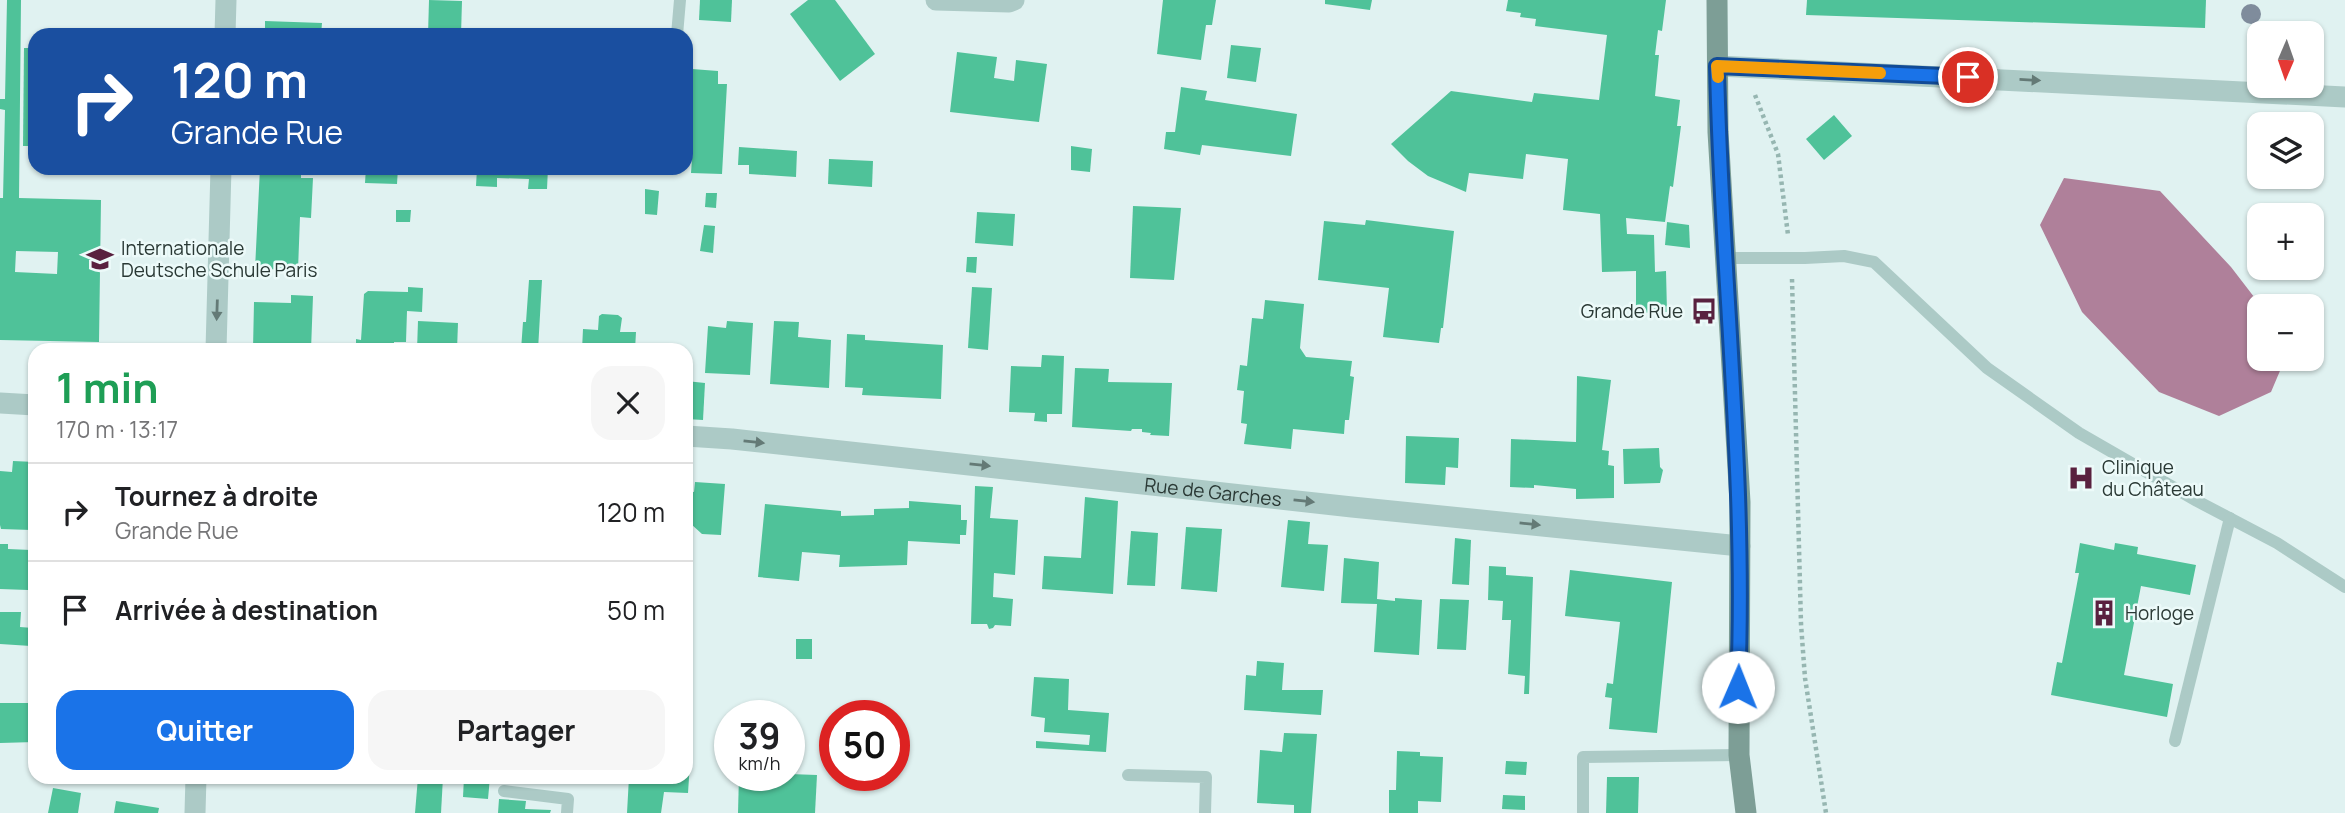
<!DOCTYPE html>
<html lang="fr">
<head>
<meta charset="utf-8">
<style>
  body { margin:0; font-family:Manrope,sans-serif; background:#f6f6f6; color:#202124; height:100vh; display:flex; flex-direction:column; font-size:26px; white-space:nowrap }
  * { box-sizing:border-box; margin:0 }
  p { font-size:23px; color:#757577 }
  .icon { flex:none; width:38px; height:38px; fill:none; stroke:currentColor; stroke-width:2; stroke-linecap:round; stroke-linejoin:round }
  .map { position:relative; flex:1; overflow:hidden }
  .side { position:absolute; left:28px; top:343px; width:665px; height:441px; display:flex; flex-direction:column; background:#fff; border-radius:21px; box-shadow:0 2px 5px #0004 }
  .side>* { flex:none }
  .hud { position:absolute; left:28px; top:28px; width:665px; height:147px; border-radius:21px; box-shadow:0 2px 5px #0004; background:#1a4fa0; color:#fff; overflow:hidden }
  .needle { width:46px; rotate:182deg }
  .buttons { position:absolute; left:2247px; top:21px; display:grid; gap:14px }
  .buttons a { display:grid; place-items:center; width:77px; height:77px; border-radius:14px; background:#fff; box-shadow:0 2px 5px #0004; font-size:35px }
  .speed { position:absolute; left:714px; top:700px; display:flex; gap:14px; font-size:35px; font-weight:700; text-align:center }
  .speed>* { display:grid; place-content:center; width:91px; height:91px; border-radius:50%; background:#fff; box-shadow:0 2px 5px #0004; line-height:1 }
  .speed small { font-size:18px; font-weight:400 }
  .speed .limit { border:10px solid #d22; background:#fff; color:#111 }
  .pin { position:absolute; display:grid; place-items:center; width:60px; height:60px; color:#fff; margin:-30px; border:4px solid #fff; border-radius:50%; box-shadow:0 2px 7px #0007 }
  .me { position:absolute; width:77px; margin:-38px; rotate:1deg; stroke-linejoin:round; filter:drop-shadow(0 0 5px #0008) }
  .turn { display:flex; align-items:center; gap:24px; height:147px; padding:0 28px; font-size:32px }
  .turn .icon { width:91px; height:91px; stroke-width:2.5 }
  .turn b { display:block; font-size:49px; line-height:60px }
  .round { display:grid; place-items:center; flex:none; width:74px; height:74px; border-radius:21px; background:#f6f6f6 }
  .summary { display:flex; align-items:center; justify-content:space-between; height:119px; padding:0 28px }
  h1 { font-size:42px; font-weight:700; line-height:52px; color:#1e9e55 }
  .cta { display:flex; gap:14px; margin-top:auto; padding:14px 28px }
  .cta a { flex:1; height:80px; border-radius:21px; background:#1a73e8; color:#fff; font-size:28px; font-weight:700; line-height:80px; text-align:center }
  .cta a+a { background:#f6f6f6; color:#202124 }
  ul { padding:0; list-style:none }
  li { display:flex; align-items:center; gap:21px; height:98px; padding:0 28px; border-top:2px solid #e0e0e0 }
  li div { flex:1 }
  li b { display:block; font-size:26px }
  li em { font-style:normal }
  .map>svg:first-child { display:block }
  .water { fill:#af809a }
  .building { fill:#4fc299; fill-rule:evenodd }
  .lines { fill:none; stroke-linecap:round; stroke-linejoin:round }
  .path { stroke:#96b6b1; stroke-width:4.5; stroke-dasharray:3.5 3.5; stroke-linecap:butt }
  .lane { stroke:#accac6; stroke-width:12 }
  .street { stroke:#accac6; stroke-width:21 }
  .secondary { stroke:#7d9e96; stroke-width:21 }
  .tree { fill:#7f8c9c }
  .oneway { fill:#647a76 }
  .route-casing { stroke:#114b97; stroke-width:18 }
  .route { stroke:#1a73e8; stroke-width:12 }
  .slow { stroke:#f59e0b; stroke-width:12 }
  .labels { text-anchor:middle; stroke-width:5; stroke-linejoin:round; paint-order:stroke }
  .poi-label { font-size:19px; fill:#2a3935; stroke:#ecfaf9; text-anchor:start }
  .street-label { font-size:19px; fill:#2a3935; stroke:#ecfaf9 }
</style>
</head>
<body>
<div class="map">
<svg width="2345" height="813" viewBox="0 0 2345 813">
  <rect width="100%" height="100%" fill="#e0f2f1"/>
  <path class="water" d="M2064 178 2160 191 2231 267 2261 306H2259V359H2285L2271 392 2219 416 2159 392 2082 312 2040 225Z"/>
  <g class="building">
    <path d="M7 0H21L19 198 101 200 99 342 0 340V198H3L5 110 0 109V99H5ZM16 251 58 252 57 274 15 272Z"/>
    <path d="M429 0 462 1 461 35H428Z"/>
    <path d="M700 0H732L731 22 699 20Z"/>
    <path d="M808 0H835L875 54 840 81 790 14Z"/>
    <path d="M1163 0H1216L1212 25H1206L1201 60 1157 54Z"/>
    <path d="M1325 0H1372L1370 10 1325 4Z"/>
    <path d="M1508 0H1666L1662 31 1658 30 1655 55H1659L1655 96 1680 100 1677 126H1681L1673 187 1670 186 1665 222 1626 218 1627 234 1654 235 1655 272 1666 271 1667 312 1636 313V271L1602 272 1600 214 1563 210 1568 159 1526 154 1523 179 1469 173 1466 192 1428 176 1408 161 1391 144 1451 91 1532 102 1534 93 1599 100 1607 35 1535 26 1536 19 1520 17 1521 13 1506 11Z"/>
    <path d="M1807 0H2206L2205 28 1806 15Z"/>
    <path d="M265 21 322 23 321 35H265Z"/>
    <path d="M1231 45 1261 48 1256 82 1227 78Z"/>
    <path d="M24 48H35V146H23Z"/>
    <path d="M957 52 997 57 994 78 1014 81 1016 60 1047 64 1039 122 950 112Z"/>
    <path d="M692 69 718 71V84H727L722 174 691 173 693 145H686V82H691Z"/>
    <path d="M1181 87 1207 91 1205 100 1297 114 1291 156 1202 145 1200 155 1164 149 1166 132H1175Z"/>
    <path d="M1834 115 1852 136 1824 160 1806 139Z"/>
    <path d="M1071 146 1092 149 1090 172 1071 170Z"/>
    <path d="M739 147 797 151 796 177 749 174V165H738Z"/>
    <path d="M829 159 873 161 872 187 828 184Z"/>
    <path d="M260 168H301V178H313L311 218 300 217 298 270 255 269Z"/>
    <path d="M366 168H398L397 184 365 183Z"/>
    <path d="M477 168H548L547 189H528L529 179 497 178V187L476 186Z"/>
    <path d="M645 189 659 191 657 215 645 214Z"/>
    <path d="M706 193H717L716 208 705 207Z"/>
    <path d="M1133 206 1181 208 1174 280 1130 278Z"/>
    <path d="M396 210H411L410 222H396Z"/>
    <path d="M977 212 1015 214 1013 246 975 243Z"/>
    <path d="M1366 220 1454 231 1443 328H1441L1439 343 1383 337 1389 288 1318 280 1324 221 1365 225Z"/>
    <path d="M1667 222 1689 225 1690 248 1665 245Z"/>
    <path d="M704 225 715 226 713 253 700 251Z"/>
    <path d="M967 257H977L976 273 966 272Z"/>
    <path d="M529 280H542L538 350H521L523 322H526Z"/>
    <path d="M408 287 423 288 422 312 407 311 406 342H394V350H356V339L361 340 364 294 368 291 408 292Z"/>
    <path d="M972 287 992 288 988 350 968 348Z"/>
    <path d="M291 295 313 296 311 350 253 349 254 302 291 303Z"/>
    <path d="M1265 300 1304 304 1300 348 1306 357 1352 361 1350 376 1354 377 1349 420H1345L1344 434 1293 429 1291 449 1244 444 1247 424 1241 423 1244 391 1237 390 1240 365 1247 366 1252 318 1263 319Z"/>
    <path d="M602 314 618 315 622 318 620 332H636L635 350H582L583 329 598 330 599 316Z"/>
    <path d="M418 321 458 323 457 350H417Z"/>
    <path d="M727 321 753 323 750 375 705 373 708 326 726 328Z"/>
    <path d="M774 321 799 322 798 337 831 340 829 388 770 384Z"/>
    <path d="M847 334 865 335V340L943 345 941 399 862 395 863 388 845 387Z"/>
    <path d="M1042 355 1064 356 1062 414H1047V422L1034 421 1035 413 1009 412 1011 366 1041 367Z"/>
    <path d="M1075 368 1109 369 1108 382 1172 383 1169 436 1150 435 1151 433 1142 432V429H1132L1131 431 1072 427Z"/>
    <path d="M1577 376 1611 380 1602 450 1609 451 1608 465 1614 466V498L1576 499V489L1534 485V488L1510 487 1511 439 1576 442Z"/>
    <path d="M686 381 705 383 703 420 686 419Z"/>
    <path d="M1406 436 1459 438 1458 468 1446 467 1445 485 1405 483Z"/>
    <path d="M1659 448 1660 467 1663 470 1660 483 1624 484 1623 449Z"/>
    <path d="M13 461 35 462 34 520H31V530L1 529 0 525V471L12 472Z"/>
    <path d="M695 482 725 484 721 535 702 534 691 524 692 517 686 516V491L694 492Z"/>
    <path d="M975 486 993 487 990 518 1018 520 1015 575 994 573 993 597 1013 599 1011 626 995 625 993 628 989 629 987 624H971Z"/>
    <path d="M1085 497 1118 501 1113 594 1042 589 1044 556 1081 558Z"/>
    <path d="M909 501 961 505V520H967L966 535H960V544L908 541 907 565 839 567 840 555 802 552 799 581 758 577 765 504 841 511V516L874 515V509L909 508Z"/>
    <path d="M1288 520 1310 522 1308 544 1328 545 1324 591 1281 587Z"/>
    <path d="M1186 527 1222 529 1217 592 1181 589Z"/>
    <path d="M1131 531 1158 533 1155 586 1127 585Z"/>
    <path d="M1455 538 1471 540 1469 585 1452 584Z"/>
    <path d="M2080 543 2114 550 2115 543 2138 547 2137 554 2196 565 2190 595 2141 586 2124 675 2173 684 2167 717 2051 695 2057 662 2062 663 2079 573H2075Z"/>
    <path d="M0 544H8V549L31 550 28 590 0 589Z"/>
    <path d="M1344 558 1379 562 1377 599 1395 601V598L1422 600 1419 655 1374 652 1377 604 1341 603Z"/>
    <path d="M1489 566 1506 567V575L1533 577 1529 694H1524L1525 676 1508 674 1511 620H1502L1503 601 1488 600Z"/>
    <path d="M1570 570 1672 582 1657 733 1609 729 1612 698 1605 697 1607 683 1613 684 1620 622 1565 616Z"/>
    <path d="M1440 599 1469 600 1466 650 1437 649Z"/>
    <path d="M0 612H21L20 627 33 628 31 646 0 644Z"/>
    <rect x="796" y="639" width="16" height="20"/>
    <path d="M1257 661 1284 663 1282 690H1323L1321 715 1244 710 1246 675 1256 676Z"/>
    <path d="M1034 677 1069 679 1068 710 1109 713 1106 752 1036 748V741L1089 745 1090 735 1044 732 1045 718 1031 716Z"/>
    <path d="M0 703H34L35 742 0 743Z"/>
    <path d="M1284 733 1317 734 1311 813H1294V805L1257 803 1260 750 1282 752Z"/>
    <path d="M1397 751 1420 752V756L1443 757 1441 802 1418 801V813H1389V790H1396Z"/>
    <path d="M1506 761 1527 762 1526 775 1505 774Z"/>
    <path d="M686 762 690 763 688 793 664 792 661 813H627L629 777H686Z"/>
    <path d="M789 774 817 775 815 813H738L739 775Z"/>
    <path d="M418 777H443L441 813H415Z"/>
    <path d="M464 777H490L488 799 463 797Z"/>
    <path d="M1607 777H1639L1638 813H1606Z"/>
    <path d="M53 788 81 793 78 813H48Z"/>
    <path d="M1503 795 1525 796V810L1502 809Z"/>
    <path d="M499 799 526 801 525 809 551 810 550 813H498Z"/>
    <path d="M116 801 159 808 158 813H114Z"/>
  </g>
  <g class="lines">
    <g class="path">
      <path d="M1755 95 1778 154 1788 235"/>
      <path d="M1792 279 1801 624 1805 678 1826 813"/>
    </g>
    <g class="lane">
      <path d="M677 35 680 0"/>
      <path d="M1726 258H1805L1844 256 1874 262 1987 368 2079 433 2197 501 2277 543 2345 587"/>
      <path d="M2175 741 2230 518"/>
      <path d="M1128 775 1206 777 1205 813"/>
      <path d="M504 791 568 799 567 813"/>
      <path d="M1583 813V757L1739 755"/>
    </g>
    <g class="street">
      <path d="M936 0 1009 2 1014 0"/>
      <path d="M225 35 226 0"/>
      <path d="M1718 66 2345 97"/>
      <path d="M216 350 221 168"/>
      <path d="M0 403 35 405"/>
      <path id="s1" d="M686 436 732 439 1352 507 1740 546"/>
      <path d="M195 813 196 777"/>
    </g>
    <path class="secondary" d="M1717 0 1718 132 1740 502 1739 755 1746 813"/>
  </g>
  <circle class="tree" cx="2251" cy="14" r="10"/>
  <defs><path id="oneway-solid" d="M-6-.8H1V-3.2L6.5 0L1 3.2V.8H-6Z" transform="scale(1.75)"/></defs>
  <g class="oneway">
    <use href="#oneway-solid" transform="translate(2030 80) rotate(3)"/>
    <use href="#oneway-solid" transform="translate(217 310) rotate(92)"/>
    <use href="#oneway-solid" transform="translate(754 442) rotate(6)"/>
    <use href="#oneway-solid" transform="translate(980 465) rotate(6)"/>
    <use href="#oneway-solid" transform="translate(1304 501) rotate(6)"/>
    <use href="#oneway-solid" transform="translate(1530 524) rotate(6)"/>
  </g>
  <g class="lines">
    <g class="route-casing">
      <path id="route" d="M1738 687C1747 479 1721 273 1717 66L1968 77"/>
    </g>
    <use href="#route" class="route"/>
    <path class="slow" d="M1718 77 1717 66 1880 73"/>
  </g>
  <defs>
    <g id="school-bare" transform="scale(2.1)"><path d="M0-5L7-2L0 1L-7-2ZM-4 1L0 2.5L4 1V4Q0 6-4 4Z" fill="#59213f" stroke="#ecfaf9" stroke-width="2.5" paint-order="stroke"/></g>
    <g id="bus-bare" transform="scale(2.1)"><path d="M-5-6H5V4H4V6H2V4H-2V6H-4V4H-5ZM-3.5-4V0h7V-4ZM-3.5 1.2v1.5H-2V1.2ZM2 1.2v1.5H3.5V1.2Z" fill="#59213f" stroke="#ecfaf9" stroke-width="2.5" paint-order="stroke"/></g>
    <g id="hospital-bare" transform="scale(2.1)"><path d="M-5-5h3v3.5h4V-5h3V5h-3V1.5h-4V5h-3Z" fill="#59213f" stroke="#ecfaf9" stroke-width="2.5" paint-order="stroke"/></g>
    <g id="building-bare" transform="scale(2.1)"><path d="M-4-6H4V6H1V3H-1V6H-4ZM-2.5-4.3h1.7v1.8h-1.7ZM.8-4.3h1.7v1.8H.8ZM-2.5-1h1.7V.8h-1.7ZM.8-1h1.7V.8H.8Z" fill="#59213f" stroke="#ecfaf9" stroke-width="2.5" paint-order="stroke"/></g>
  </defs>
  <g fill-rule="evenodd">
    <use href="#school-bare" x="100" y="259"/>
    <use href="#bus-bare" x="1704" y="311"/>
    <use href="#hospital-bare" x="2081" y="478"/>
    <use href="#building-bare" x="2104" y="613"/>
  </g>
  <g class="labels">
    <g class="poi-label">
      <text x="121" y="255">Internationale<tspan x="121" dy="22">Deutsche Schule Paris</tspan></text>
      <text x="1683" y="318" text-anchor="end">Grande Rue</text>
      <text x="2102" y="474">Clinique<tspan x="2102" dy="22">du Château</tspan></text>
      <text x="2125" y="620">Horloge</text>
    </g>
    <g class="street-label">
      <text dy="7" stroke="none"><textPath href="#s1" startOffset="530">Rue de Garches</textPath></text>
    </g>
  </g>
</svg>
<div class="buttons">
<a><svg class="needle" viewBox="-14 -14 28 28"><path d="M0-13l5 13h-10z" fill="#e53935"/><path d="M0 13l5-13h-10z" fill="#757577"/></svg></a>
<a><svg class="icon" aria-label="layers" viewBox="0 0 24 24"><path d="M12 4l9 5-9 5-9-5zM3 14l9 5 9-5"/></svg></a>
<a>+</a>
<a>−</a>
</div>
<div class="speed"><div>39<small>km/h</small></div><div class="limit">50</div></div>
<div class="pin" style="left:1968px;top:77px;background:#d93025"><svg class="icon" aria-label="arrive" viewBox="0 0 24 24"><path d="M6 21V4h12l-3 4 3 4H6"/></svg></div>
<svg class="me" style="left:1738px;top:687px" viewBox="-20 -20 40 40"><circle r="19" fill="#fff"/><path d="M0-13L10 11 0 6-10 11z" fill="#1a73e8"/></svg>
<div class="hud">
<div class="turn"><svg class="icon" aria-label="right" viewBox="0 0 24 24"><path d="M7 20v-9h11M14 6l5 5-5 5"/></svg><div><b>120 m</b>Grande Rue</div></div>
</div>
<section class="side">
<div class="summary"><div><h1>1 min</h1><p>170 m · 13:17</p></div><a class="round"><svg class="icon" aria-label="close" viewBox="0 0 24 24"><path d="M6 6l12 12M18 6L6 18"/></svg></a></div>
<ul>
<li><svg class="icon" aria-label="right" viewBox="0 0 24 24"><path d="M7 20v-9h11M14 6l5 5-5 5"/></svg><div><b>Tournez à droite</b><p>Grande Rue</p></div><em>120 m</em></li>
<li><svg class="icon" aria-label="arrive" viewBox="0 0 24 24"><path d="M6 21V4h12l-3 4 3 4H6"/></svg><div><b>Arrivée à destination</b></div><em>50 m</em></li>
</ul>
<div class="cta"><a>Quitter</a><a>Partager</a></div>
</section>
</div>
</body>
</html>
